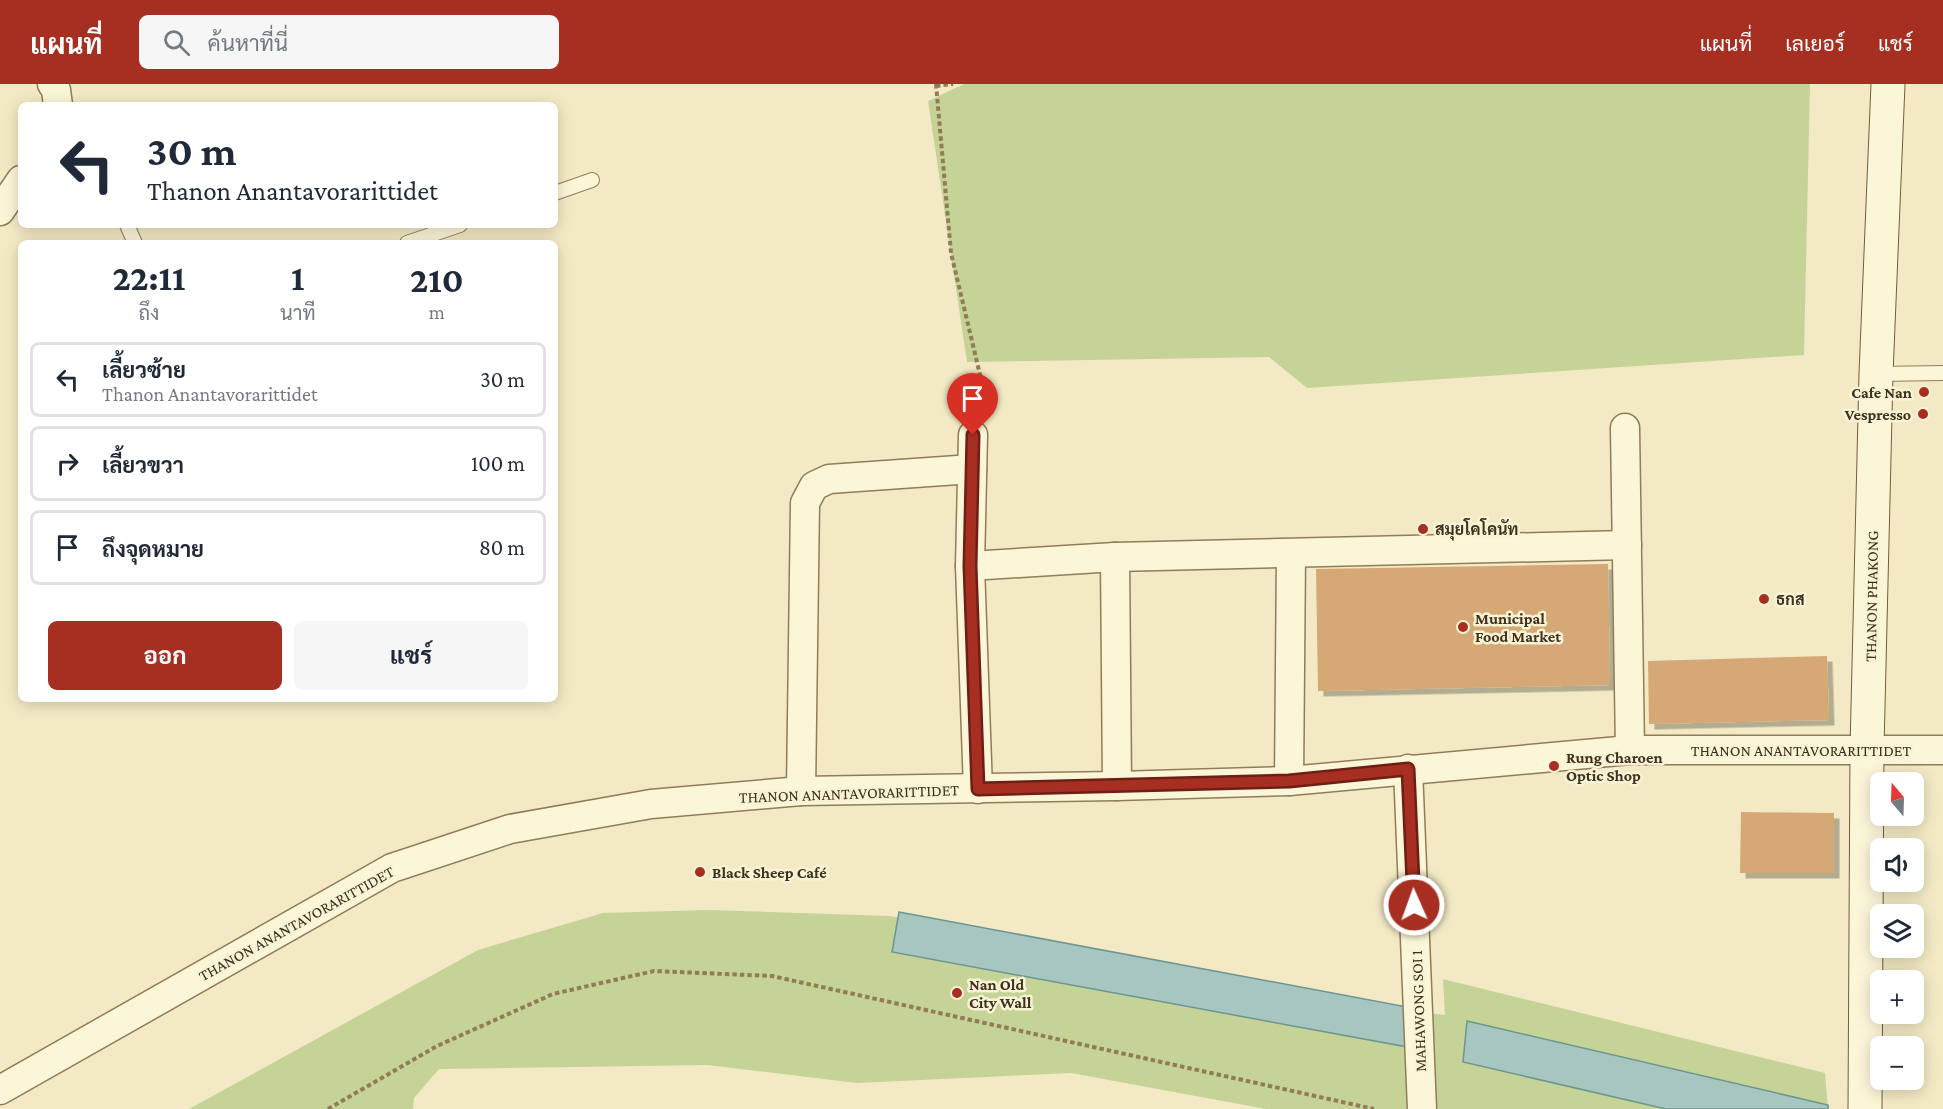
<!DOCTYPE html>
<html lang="th">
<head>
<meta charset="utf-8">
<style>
  body { margin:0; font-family:"Crimson Pro",Sarabun,serif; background:#f6f6f7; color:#1f2937; height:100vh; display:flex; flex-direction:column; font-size:22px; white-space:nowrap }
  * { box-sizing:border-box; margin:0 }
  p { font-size:20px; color:#747a83 }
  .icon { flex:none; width:33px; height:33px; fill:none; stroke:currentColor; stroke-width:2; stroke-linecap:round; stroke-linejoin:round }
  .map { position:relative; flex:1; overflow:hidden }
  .drawer { position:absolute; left:18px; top:156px; width:540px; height:462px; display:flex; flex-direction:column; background:#fff; border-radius:9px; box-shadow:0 3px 15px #0003 }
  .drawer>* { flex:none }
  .banner { position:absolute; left:18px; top:18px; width:540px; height:126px; border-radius:9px; box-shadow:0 3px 15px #0003; background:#fff; color:#1f2937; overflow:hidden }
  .needle { width:39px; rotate:341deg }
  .fabs { position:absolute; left:1870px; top:688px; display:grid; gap:12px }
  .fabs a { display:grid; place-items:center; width:54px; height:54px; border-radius:9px; background:#fff; box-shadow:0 3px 15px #0003; font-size:30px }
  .pin { position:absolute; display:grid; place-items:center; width:51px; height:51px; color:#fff; margin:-62px -26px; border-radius:50% 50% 50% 0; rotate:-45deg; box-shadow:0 0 6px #0007 }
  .pin .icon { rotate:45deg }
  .me { position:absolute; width:66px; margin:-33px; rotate:358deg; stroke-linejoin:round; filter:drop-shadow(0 0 4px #0008) }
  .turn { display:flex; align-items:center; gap:21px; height:126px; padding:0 30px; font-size:27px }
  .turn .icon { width:78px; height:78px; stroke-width:2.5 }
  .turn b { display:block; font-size:42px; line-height:51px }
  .eta { display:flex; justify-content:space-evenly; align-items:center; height:102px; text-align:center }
  .eta b { font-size:36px; font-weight:700; line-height:42px }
  .button { display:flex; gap:12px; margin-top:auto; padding:12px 30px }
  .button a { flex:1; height:69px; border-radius:9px; background:#a72f21; color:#fff; font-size:24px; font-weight:700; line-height:69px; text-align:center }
  .button a+a { background:#f6f6f7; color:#1f2937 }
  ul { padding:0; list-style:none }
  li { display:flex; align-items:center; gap:18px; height:75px; margin:0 12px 9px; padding:0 18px; border:3px solid #e0e1e3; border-radius:9px }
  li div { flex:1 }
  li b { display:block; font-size:22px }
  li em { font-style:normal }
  header { display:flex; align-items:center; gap:36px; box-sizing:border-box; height:84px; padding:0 30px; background:#a72f21; color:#fff }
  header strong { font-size:28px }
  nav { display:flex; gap:33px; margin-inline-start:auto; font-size:21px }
  .search { width:420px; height:54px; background:#f6f6f7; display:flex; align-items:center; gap:15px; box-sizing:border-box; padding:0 21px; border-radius:9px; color:#747a83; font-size:22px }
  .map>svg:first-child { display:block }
  .green { fill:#c5d397 }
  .water { fill:#a7c6c0; stroke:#6c9690; stroke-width:1.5 }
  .building { fill:#d5a876; filter:url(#shadow) }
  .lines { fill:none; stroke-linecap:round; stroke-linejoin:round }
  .lane-casing { stroke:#917c58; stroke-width:16 }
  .street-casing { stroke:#917c58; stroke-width:31 }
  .secondary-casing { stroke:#735d3b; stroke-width:35 }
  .path { stroke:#917c58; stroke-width:4; stroke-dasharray:4.5 3; stroke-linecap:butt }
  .lane { stroke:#fcf6d9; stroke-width:14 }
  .street { stroke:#fcf6d9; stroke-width:28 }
  .secondary { stroke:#fcf6d9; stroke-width:33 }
  .route-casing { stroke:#6d1f15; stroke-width:15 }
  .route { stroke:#a72f21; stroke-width:10 }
  .poi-dot { fill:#a72f21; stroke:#f9f3d5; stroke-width:2 }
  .labels { text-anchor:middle; stroke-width:5; stroke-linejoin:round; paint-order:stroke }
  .poi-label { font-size:16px; font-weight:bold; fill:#3f311e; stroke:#f9f3d5; text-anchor:start }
  .street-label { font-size:16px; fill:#3f311e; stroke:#f9f3d5 }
</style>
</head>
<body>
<header>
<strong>แผนที่</strong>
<div class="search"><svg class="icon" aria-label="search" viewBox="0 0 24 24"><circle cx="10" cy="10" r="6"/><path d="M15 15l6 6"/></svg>ค้นหาที่นี่</div>
<nav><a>แผนที่</a><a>เลเยอร์</a><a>แชร์</a></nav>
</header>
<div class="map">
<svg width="1943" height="1025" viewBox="0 0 1943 1025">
  <defs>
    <filter id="shadow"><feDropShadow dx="5.5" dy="5.5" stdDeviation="0" flood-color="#0004"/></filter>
  </defs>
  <rect width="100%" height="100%" fill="#f3eac5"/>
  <g class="green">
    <path d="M964 0H1810L1804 271 1307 304 1269 273 967 278 928 17Z"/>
    <path d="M708 826 890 832 1412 927 1445 931 1443 895 1825 989 1828 1025H1266L1071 989 857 999 707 981 439 985 414 1014 413 1025H189L478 866 603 829Z"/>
  </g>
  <g class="water">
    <path d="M899 828 1418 925 1413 964 892 868Z"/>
    <path d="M1467 937 1828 1021V1025H1666L1463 978Z"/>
  </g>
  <g class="building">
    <path d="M1608 480 1610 601 1318 607 1316 485Z"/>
    <path d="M1827 572 1829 636 1649 640 1648 577Z"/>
    <path d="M1741 728 1834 729V789H1740Z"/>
  </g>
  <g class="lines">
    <g class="lane-casing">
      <g id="lane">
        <path d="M555 109 592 96"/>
        <path d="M127 141 135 159"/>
        <path d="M407 159 460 141"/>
        <path d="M1876 290 1943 289"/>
      </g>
    </g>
    <g class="street-casing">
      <g id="street">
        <path d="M52 0 56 6 58 21"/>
        <path d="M0 127 21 96"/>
        <path d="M1625 344 1630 666"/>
        <path d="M973 351 970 482 978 705"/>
        <path d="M1115 473 1117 702"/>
        <path d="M970 482 1115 473 1627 461"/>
        <path d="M1408 685 1422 1025"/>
        <path d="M1289 697 1291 470"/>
        <path d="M801 707 805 419 814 402 829 395 972 385"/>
        <path d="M0 1006 392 784 510 745 651 720 801 707 1117 702 1289 697 1630 666H1943"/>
      </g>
    </g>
    <g class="secondary-casing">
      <path id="secondary" d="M1865 1025 1867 665 1876 290 1888 0"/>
    </g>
    <g class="path">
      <path d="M936 0 951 169 982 299 978 323"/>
      <path d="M936 2 953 0"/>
      <path d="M328 1025 437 962 553 910 654 887 772 892 1374 1025"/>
    </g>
    <use href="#lane" class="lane"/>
    <use href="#street" class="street"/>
    <use href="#secondary" class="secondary"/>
  </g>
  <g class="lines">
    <g class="route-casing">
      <path id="route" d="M973 351 970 482 978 705 1289 697 1408 685 1414 821"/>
    </g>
    <use href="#route" class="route"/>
  </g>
  <g class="poi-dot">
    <circle cx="1924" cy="308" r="6"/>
    <circle cx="1923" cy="330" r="6"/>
    <circle cx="1423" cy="445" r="6"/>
    <circle cx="1764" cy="515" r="6"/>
    <circle cx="1463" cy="543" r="6"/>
    <circle cx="1554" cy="682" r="6"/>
    <circle cx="700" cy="788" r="6"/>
    <circle cx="957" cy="909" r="6"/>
  </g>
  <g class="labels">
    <g class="poi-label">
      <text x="1912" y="314" text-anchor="end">Cafe Nan</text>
      <text x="1911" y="336" text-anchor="end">Vespresso</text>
      <text x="1435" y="451">สมุยโคโคนัท</text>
      <text x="1776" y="521">ธกส</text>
      <text x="1475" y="540">Municipal<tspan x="1475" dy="18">Food Market</tspan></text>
      <text x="1566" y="679">Rung Charoen<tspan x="1566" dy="18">Optic Shop</tspan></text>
      <text x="712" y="794">Black Sheep Café</text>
      <text x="969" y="906">Nan Old<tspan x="969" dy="18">City Wall</tspan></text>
    </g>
    <g class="street-label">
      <text transform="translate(1871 512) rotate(-89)" y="6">THANON PHAKONG</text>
      <text x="1801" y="672">THANON ANANTAVORARITTIDET</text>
      <text transform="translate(849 709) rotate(-2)" y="6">THANON ANANTAVORARITTIDET</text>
      <text transform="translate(296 839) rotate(-29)" y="6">THANON ANANTAVORARITTIDET</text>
      <text transform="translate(1418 927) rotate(-92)" y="6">MAHAWONG SOI 1</text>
    </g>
  </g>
</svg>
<div class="fabs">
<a><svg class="needle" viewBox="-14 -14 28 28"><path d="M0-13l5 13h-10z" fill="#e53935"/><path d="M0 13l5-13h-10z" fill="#747a83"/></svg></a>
<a><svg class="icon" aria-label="sound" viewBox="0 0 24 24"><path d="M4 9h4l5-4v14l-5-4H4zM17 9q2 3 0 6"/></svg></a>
<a><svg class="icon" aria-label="layers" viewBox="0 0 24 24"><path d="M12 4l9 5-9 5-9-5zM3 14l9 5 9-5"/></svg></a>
<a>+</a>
<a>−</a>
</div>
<div class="pin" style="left:973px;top:351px;background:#d93025"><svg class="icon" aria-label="arrive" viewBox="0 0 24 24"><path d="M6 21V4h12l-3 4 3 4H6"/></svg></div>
<svg class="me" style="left:1414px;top:821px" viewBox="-20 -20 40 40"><circle r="17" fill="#a72f21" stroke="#fff" stroke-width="3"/><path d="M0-11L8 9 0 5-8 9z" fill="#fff"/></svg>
<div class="banner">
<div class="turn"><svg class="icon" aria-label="left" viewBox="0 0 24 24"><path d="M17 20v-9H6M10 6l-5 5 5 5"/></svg><div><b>30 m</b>Thanon Anantavorarittidet</div></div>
</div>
<section class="drawer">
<div class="eta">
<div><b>22:11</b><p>ถึง</p></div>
<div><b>1</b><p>นาที</p></div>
<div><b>210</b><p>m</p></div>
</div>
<ul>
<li><svg class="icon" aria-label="left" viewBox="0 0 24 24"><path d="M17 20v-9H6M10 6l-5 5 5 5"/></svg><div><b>เลี้ยวซ้าย</b><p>Thanon Anantavorarittidet</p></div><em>30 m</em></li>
<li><svg class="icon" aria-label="right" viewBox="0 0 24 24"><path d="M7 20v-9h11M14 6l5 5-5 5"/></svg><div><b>เลี้ยวขวา</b></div><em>100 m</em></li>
<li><svg class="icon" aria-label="arrive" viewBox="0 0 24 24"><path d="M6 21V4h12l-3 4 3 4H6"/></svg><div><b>ถึงจุดหมาย</b></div><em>80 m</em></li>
</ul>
<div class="button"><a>ออก</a><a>แชร์</a></div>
</section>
</div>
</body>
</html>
